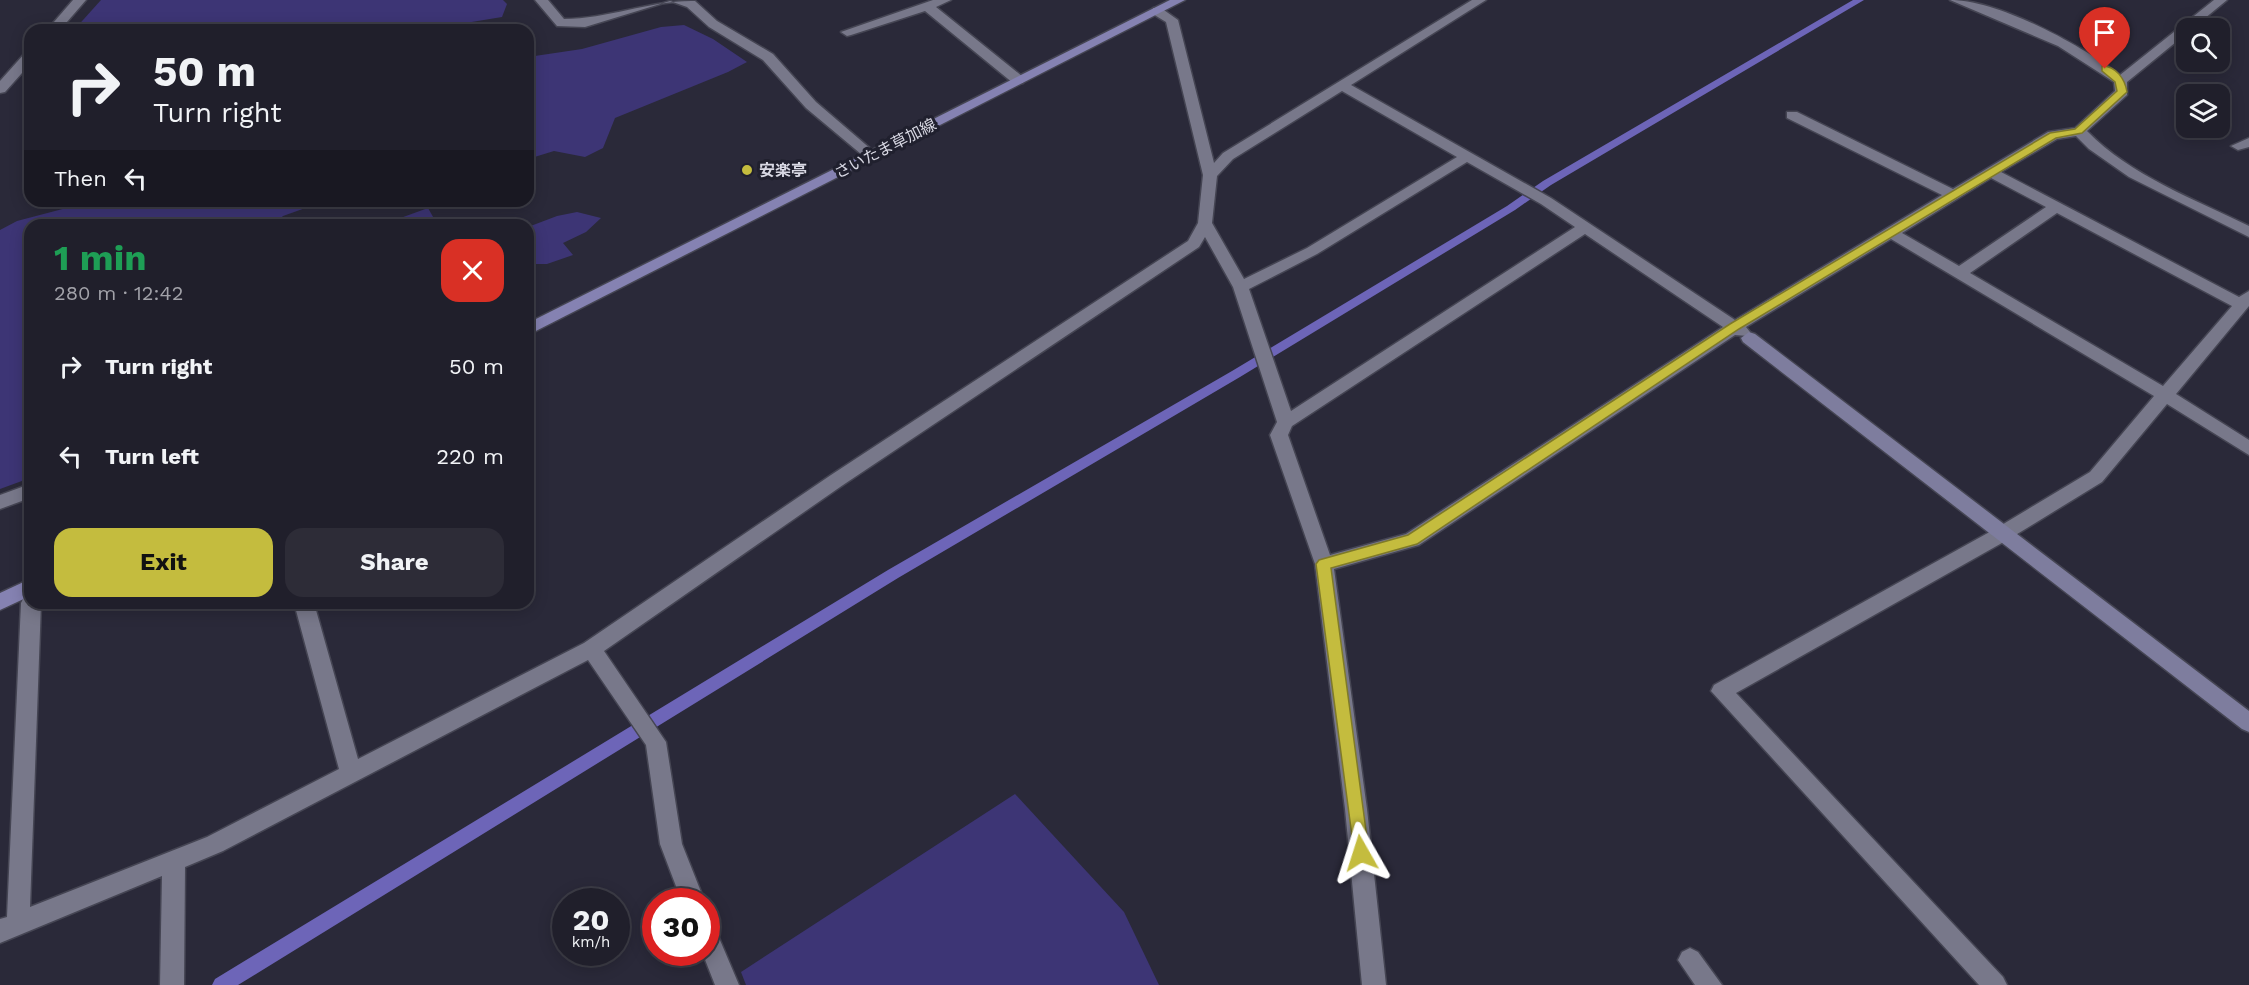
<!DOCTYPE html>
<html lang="en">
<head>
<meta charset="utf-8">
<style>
  body { margin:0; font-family:"Work Sans","Noto Sans JP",sans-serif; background:#2d2c37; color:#f1f3f6; height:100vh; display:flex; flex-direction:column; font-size:22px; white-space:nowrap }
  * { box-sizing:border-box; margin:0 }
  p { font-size:20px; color:#a2a2a9 }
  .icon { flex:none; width:33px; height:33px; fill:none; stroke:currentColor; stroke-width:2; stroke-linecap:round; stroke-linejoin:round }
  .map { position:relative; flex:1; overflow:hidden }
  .sheet { position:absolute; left:24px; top:219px; width:510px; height:390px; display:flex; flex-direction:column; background:#201f2b; border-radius:18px; box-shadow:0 3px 15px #0003,0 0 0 2px #3d3d47 }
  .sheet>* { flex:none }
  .hud { position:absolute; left:24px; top:24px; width:510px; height:183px; border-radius:18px; box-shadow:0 3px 15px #0003,0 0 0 2px #3d3d47; background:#201f2b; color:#f1f3f6; overflow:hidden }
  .tools { position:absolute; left:2176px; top:18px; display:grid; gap:12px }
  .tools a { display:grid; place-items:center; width:54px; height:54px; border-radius:12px; background:#201f2b; box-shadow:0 3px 15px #0003,0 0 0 2px #3d3d47; font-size:30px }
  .speed { position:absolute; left:552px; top:888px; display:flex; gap:12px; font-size:30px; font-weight:700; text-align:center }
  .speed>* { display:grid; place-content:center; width:78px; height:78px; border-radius:50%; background:#201f2b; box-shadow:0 3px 15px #0003,0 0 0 2px #3d3d47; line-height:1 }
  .speed small { font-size:15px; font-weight:400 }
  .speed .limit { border:9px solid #d22; background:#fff; color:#111 }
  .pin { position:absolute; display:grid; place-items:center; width:51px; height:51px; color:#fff; margin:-62px -26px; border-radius:50% 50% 50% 0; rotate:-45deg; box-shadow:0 0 6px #0007 }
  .pin .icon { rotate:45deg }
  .me { position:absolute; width:66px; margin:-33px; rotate:354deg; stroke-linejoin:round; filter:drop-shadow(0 0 4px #0008) }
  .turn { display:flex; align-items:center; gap:21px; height:126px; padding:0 30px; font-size:27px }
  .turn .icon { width:78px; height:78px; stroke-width:2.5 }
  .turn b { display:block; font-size:42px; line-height:51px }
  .then { display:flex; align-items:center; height:57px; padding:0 30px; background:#0003; gap:12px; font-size:22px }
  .round { display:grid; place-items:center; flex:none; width:63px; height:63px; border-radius:18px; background:#2d2c37 }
  .headline { display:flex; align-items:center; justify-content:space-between; height:102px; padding:0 30px }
  h1 { font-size:36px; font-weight:700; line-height:45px; color:#1e9e55 }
  .button { display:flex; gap:12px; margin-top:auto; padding:12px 30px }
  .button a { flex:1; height:69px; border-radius:18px; background:#c4bc3e; color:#111; font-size:24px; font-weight:700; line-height:69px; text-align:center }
  .button a+a { background:#2d2c37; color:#f1f3f6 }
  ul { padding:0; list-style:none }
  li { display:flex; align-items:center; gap:18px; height:90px; padding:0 30px }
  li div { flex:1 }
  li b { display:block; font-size:22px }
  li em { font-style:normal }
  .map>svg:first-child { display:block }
  .green { fill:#3d3575 }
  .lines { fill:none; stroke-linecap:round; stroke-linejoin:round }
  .stream { fill:#6d65b8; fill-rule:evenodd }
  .lane-casing { stroke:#454553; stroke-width:3 }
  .street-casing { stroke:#454553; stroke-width:3 }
  .secondary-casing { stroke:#454553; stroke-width:3 }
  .primary-casing { stroke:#454553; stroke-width:3 }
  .lane { fill:#78788a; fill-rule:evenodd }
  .street { fill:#78788a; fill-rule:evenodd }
  .secondary { fill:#7e7d9e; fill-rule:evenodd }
  .primary { fill:#8582b2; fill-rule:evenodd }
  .route { fill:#c4bc3e; stroke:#7f7a28; stroke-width:1.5 }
  .poi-dot { fill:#c4bc3e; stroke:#20202e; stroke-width:2 }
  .labels { text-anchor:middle; stroke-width:6; stroke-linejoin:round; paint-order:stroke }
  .far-street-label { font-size:16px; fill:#d8d8e3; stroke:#20202e }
  .far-poi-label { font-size:16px; font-weight:bold; fill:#d8d8e3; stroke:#20202e; text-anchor:start }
</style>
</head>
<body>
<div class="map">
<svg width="2249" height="985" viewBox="0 0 2249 985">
  <rect width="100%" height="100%" fill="#2a2939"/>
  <g class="green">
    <path d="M101 0H503L507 4 502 17 423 30H74Z"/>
    <path d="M684 25 713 39 747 62 728 72 615 118 603 148 585 157 554 151 528 159V57L582 49 661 27Z"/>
    <path d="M93 201H325L283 216 273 225H30V478L0 489V230L17 221Z"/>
    <path d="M428 208 437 224 457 217 474 218 477 225H389L395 220Z"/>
    <path d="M577 212 601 218 586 232 563 243 573 255 547 264H528V227L557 216Z"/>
    <path d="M1015 794 1124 912 1159 985H746L741 972Z"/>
  </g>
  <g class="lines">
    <path class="stream" d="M1853 0H1864L1551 185 1515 210 1240 377 898 578 238 985H212L215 979 888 570 1232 371 1507 206 1543 181Z"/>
    <g class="lane-casing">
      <path id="lane" d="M2249 138V147L2238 150 2231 146Z"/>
    </g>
    <g class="street-casing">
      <g id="street">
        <path d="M73 0H86L60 30H47Z"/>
        <path d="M535 0H548L564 19C608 19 651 0 695 1L717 21 773 54 816 102 879 156 877 159H867L806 108 763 60 709 27 687 7 670 1 585 27 557 26Z"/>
        <path d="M933 0H951L936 7 1023 77V83H1013L925 11 851 35 847 36 841 32Z"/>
        <path d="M1472 0H1486L1351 85 1551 198 1735 320 1942 195 1787 118V112H1797L1953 189 2048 132 2075 128 2115 91 2114 82 2058 46 1950 0C1999 0 2081 45 2120 75L2214 0H2227L2193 28H2187V33L2127 82V95L2087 131C2131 176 2194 199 2249 226V237L2129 177 2089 149 2076 136 2057 139 2001 172 2239 297 2249 291V306L2176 394 2249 440V455L2167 404 2102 482 2009 539 1736 693 2003 977 2007 985H1979L1711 691 1714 685 1995 529 2090 472 2154 396 1891 239 1746 327 1750 332 1748 336 1735 335 1419 545 1334 569 1367 809 1386 985H1362L1345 809 1315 564 1270 435 1277 422 1233 287 1205 237 1199 247 843 485 604 651 666 742 682 844 705 902H682L660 844 646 745 588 660 223 851 185 867 184 985H160L162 876 0 943V919L7 917 21 603 24 597 30 595V603H41L30 907 207 837 339 769 294 603H314L358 759 584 643 831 475 1188 241 1198 223 1203 175 1166 22 1153 14V8H1161L1178 20 1214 163 1223 153ZM1342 91 1457 157 1307 248 1244 279 1212 223 1217 176 1233 159ZM1467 162 1541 204 1575 227 1291 411 1249 289 1317 254ZM1991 178 2046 207 1959 266 1902 233ZM2057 213 2232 306 2163 386 1970 273ZM1585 234 1723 327 1406 534 1330 555 1288 435 1292 426Z"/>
        <path d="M30 52V64L5 92 0 93V81L25 53Z"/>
        <path d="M30 484V498L0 509V495Z"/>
        <path d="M706 923 714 926 739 985H715L702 952H706Z"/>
        <path d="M1690 948 1698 952 1722 985H1695L1678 960 1682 952Z"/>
      </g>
    </g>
    <g class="secondary-casing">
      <path id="secondary" d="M1749 332 1755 334 2249 711V732L2242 729 1743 342 1741 338Z"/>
    </g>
    <g class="primary-casing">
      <g id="primary">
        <path d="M1170 0H1185L528 335V323Z"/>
        <path d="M30 579V596L0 610V593Z"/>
      </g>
    </g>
    <use href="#lane" class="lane"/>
    <use href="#street" class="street"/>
    <use href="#secondary" class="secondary"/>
    <use href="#primary" class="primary"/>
  </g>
  <path class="route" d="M2102 66C2116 66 2125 79 2127 92L2082 133 2056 138 1739 329 1417 544 1331 568 1369 853 1367 859 1361 861 1355 859 1316 564 1319 560 1408 535 1730 324 2050 133 2075 129 2117 91 2115 82 2102 71Z"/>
  <circle class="poi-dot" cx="747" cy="170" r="6"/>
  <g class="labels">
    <g class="far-street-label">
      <text transform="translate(885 148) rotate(-27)" y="6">さいたま草加線</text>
    </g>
    <g class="far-poi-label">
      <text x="759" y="176">安楽亭</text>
    </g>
  </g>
</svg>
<div class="tools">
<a><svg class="icon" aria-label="search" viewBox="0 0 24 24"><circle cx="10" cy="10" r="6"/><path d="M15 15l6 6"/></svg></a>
<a><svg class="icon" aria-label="layers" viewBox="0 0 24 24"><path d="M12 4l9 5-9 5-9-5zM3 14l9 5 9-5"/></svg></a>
</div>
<div class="speed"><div>20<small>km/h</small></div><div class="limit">30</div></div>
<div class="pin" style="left:2105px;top:69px;background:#d93025"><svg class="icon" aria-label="arrive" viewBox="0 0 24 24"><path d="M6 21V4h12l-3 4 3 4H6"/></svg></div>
<svg class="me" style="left:1361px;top:853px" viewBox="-20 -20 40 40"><path d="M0-17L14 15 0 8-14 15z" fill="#c4bc3e" stroke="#fff" stroke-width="4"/></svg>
<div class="hud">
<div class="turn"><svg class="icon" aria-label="right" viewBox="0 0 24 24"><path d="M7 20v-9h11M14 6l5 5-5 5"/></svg><div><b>50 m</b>Turn right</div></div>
<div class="then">Then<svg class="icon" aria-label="left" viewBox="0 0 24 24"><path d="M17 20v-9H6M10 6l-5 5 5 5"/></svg></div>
</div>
<section class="sheet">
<div class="headline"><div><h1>1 min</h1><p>280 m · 12:42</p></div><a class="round" style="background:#d93025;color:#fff"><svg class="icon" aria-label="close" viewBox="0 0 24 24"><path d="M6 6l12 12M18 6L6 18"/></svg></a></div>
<ul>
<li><svg class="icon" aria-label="right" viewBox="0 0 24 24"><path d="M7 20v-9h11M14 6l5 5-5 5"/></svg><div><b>Turn right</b></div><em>50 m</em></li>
<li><svg class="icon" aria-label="left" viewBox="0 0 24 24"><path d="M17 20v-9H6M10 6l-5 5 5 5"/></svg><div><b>Turn left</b></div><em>220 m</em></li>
</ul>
<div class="button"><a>Exit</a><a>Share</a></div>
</section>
</div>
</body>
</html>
